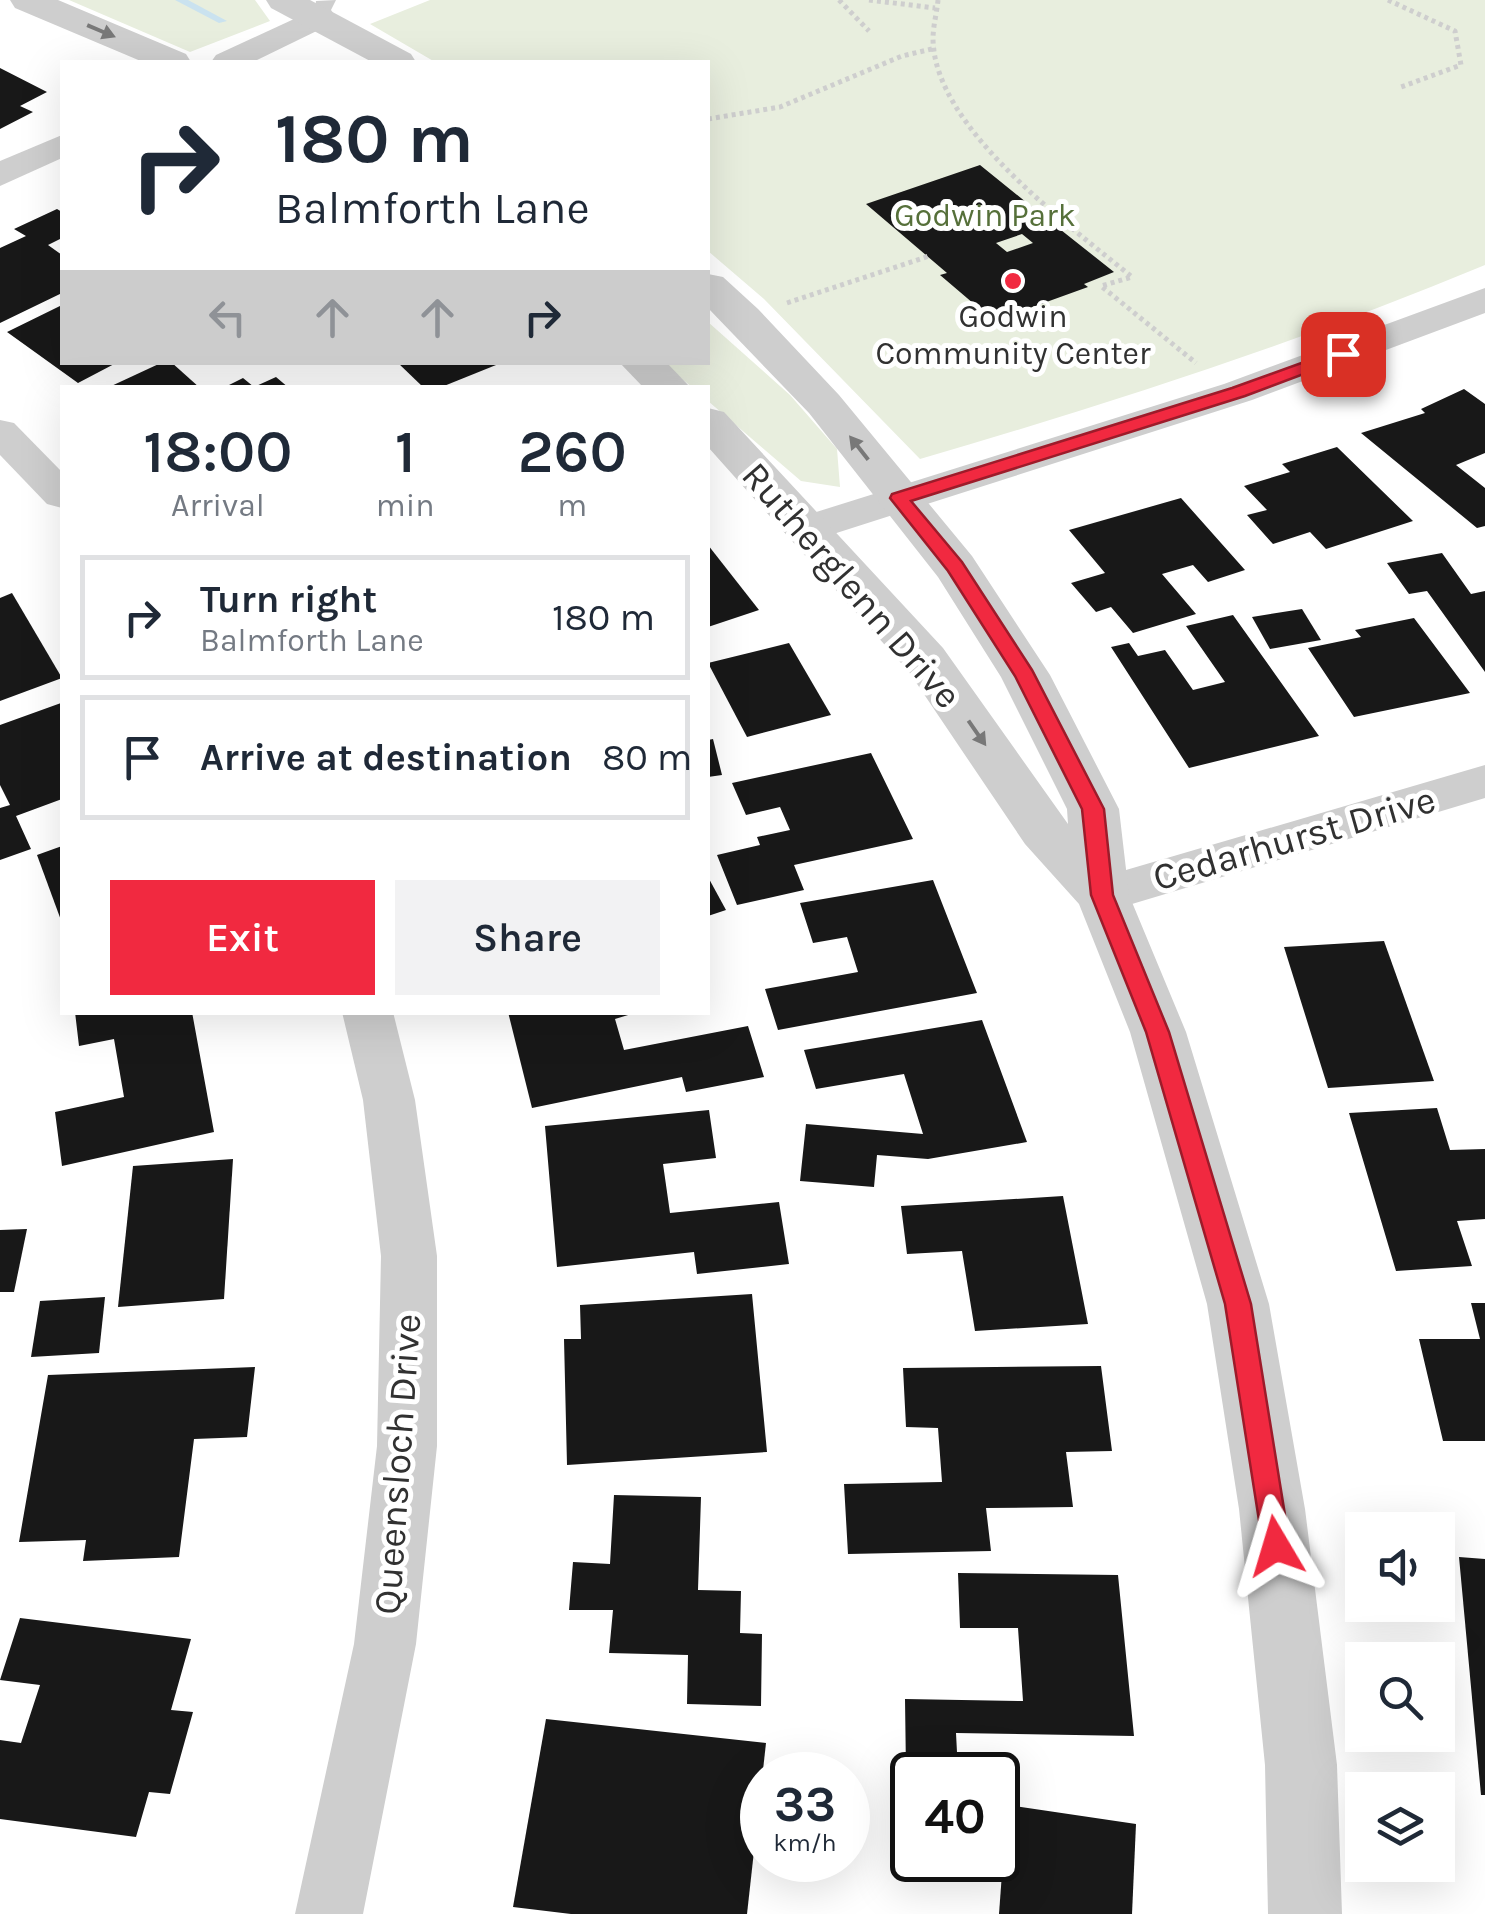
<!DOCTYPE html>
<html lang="en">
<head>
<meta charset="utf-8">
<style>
  body { margin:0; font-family:Karla,sans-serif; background:#f2f2f3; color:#1f2937; height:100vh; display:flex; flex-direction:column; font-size:38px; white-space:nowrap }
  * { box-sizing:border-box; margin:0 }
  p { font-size:32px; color:#747a83 }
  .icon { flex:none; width:55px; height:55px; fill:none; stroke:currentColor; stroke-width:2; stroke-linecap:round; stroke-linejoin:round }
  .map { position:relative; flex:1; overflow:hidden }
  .details { position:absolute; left:60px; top:385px; width:650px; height:630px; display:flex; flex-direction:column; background:#fff; border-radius:0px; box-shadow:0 10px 40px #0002 }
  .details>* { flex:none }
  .top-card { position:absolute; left:60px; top:60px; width:650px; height:305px; border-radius:0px; box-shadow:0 10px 40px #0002; background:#fff; color:#1f2937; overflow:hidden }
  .tools { position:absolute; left:1345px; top:1512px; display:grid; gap:20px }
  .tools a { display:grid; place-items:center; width:110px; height:110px; border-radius:0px; background:#fff; box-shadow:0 10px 40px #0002; font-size:50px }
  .speed { position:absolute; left:740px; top:1752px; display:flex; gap:20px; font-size:50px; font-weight:700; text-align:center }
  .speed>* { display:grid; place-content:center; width:130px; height:130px; border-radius:50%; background:#fff; box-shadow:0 10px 40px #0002; line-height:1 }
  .speed small { font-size:25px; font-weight:400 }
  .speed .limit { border:5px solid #111; border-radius:15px; background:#fff; color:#111 }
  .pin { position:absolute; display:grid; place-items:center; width:85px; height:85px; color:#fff; margin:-42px; border-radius:20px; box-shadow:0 5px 15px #0006 }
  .me { position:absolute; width:110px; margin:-55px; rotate:353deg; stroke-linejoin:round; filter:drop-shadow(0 0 8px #0008) }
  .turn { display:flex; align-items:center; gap:35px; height:210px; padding:0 50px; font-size:45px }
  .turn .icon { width:130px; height:130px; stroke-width:2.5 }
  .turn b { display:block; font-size:70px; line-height:85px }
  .lanes { display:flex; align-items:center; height:95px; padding:0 50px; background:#0003; justify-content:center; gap:50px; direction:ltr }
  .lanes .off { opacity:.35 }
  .eta { display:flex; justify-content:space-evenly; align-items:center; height:170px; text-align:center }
  .eta b { font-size:60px; font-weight:600; line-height:70px }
  .button { display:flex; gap:20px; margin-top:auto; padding:20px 50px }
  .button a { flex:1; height:115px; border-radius:0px; background:#f12940; color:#fff; font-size:40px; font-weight:600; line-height:115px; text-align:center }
  .button a+a { background:#f2f2f3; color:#1f2937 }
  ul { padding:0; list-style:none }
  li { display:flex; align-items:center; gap:30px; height:125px; margin:0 20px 15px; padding:0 30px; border:5px solid #e0e1e3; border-radius:0px }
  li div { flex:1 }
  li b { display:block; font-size:38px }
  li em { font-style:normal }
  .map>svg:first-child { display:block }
  .green { fill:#e8eede }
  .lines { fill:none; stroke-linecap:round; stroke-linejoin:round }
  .stream { fill:#cae2ef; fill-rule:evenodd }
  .building { fill:#181818; fill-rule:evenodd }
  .path { stroke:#cecece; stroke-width:5; stroke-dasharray:4 4; stroke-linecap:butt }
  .service { fill:#cecece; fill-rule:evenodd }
  .minor { fill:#cecece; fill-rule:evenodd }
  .tertiary { fill:#cecece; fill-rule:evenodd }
  .oneway { fill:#787878 }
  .route { fill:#f12940; stroke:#9d1b2a; stroke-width:2.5 }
  .poi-dot { fill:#f12940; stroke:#fff; stroke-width:4 }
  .labels { text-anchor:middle; stroke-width:10; stroke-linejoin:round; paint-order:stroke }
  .far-park-label { font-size:32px; fill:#56703a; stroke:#fff }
  .far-poi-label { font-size:32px; fill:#313131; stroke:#fff }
  .street-label { font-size:38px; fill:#313131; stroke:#fff }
</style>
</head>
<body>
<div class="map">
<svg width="1485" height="1914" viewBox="0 0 1485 1914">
  <rect width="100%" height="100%" fill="#fff"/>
  <g class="green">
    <path d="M69 0H255L270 21 190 52Z"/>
    <path d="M430 0H1485V265C1300 342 1112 403 920 459L764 299 708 251V62H435L370 24Z"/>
    <path d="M708 322 790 395 837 449 840 487 801 481 708 401V388L692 387 662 363 708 362Z"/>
  </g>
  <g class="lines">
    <path class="stream" d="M175 0H188L227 21 219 23Z"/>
  </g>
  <g class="building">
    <path d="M0 68 47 92 20 106 33 112 0 129Z"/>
    <path d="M980 165 1037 211 1114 272 1084 284 1088 287 994 321 940 275 947 273 866 204ZM1022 234 1033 243 1007 252 996 243Z"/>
    <path d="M57 209 62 212V238L48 245 62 255V293L0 323V248L26 236 14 229Z"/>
    <path d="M62 305V362H118L78 383 7 332Z"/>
    <path d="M163 362H171L200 388H107Z"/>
    <path d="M397 362H501V363L439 388H424Z"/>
    <path d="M276 377 289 388H223L243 378 254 387Z"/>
    <path d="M1464 389 1485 404V453L1456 465 1485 488V526L1477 528 1361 433 1425 413 1421 409Z"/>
    <path d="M1337 447 1413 521 1326 549 1310 532 1273 544 1247 515 1267 510 1244 486 1290 472 1282 464Z"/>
    <path d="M1181 498 1245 570 1208 582 1193 565 1162 574 1196 614 1133 633 1111 607 1096 612 1071 583 1105 573 1069 530Z"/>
    <path d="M708 545 759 610 708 627Z"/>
    <path d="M1442 553 1471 594 1485 591V672L1427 591 1409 594 1387 563Z"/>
    <path d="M12 593 62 678 0 701V598Z"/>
    <path d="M1302 609 1321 640 1270 649 1252 617Z"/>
    <path d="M1233 615 1319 736 1189 768 1111 647 1129 643 1138 656 1165 650 1193 690 1225 682 1186 626Z"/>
    <path d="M1414 618 1470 693 1354 717 1308 648 1361 637 1355 630Z"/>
    <path d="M789 643 831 715 747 737 708 663Z"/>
    <path d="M61 703 62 799 16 816 31 849 0 860V808L10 805 0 785V725Z"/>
    <path d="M713 739 722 775 708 777V740Z"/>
    <path d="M871 753 913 839 794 865 804 890 737 905 717 855 760 845 757 837 790 830 780 807 746 815 732 783Z"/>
    <path d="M62 846V923L37 855Z"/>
    <path d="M708 877 726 910 708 916Z"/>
    <path d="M933 880 977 993 778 1030 765 989 858 972 847 937 813 943 800 903Z"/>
    <path d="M1384 941 1434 1081 1328 1088 1284 947Z"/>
    <path d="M75 1012H192L214 1132 62 1166 55 1112 124 1097 114 1039 79 1046Z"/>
    <path d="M508 1012H638L615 1019 624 1050 748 1026 764 1077 686 1092 682 1077 532 1108Z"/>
    <path d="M982 1020 1027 1142 928 1159 877 1155 874 1187 800 1181 806 1124 923 1134 904 1074 816 1089 804 1050Z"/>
    <path d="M1437 1108 1450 1150 1485 1149V1219L1457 1221 1472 1266 1396 1271 1349 1113Z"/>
    <path d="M709 1110 716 1158 663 1164 670 1213 779 1202 789 1264 697 1274 694 1252 557 1267 545 1126Z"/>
    <path d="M233 1159 224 1299 118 1307 133 1166Z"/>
    <path d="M1063 1196 1088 1324 975 1331 962 1251 907 1254 901 1206Z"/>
    <path d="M27 1229 14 1292H0V1230Z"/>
    <path d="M752 1294 767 1452 567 1465 564 1339H581L580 1305Z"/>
    <path d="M105 1297 99 1353 31 1357 40 1301Z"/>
    <path d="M1471 1303H1485V1441H1443L1419 1339H1480Z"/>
    <path d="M1101 1366 1112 1451 1066 1452 1073 1507 986 1508 991 1551 848 1554 844 1484 942 1482 938 1428 906 1427 903 1368Z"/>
    <path d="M255 1367 247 1437 194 1439 179 1557 83 1561 86 1540 19 1542 48 1375Z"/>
    <path d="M614 1495 701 1497 698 1590 741 1591 740 1633 762 1634 761 1706 687 1704 688 1655 609 1653 613 1610H569L573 1562 610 1564Z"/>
    <path d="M1459 1557 1485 1559V1795H1481Z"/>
    <path d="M958 1573 1118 1575 1134 1736 956 1733 958 1772H906L905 1699 1023 1701 1018 1628H960Z"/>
    <path d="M20 1618 191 1639 171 1710 193 1712 170 1794 149 1792 136 1837 0 1819V1740L21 1743 40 1685 0 1680Z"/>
    <path d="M546 1719 766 1743 747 1914H571L513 1907Z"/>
    <path d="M1007 1805 1136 1824 1132 1914H999Z"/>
  </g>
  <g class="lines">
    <g class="path">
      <path d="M839 0 869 31"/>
      <path d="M869 0 935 8"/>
      <path d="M938 0C937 12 933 26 933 39 934 128 1069 225 1132 277L1101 286 1196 363"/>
      <path d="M1388 0 1455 31 1461 65 1401 87"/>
      <path d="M708 119 780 107 902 56 936 48"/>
      <path d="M787 303 929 256"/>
    </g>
    <path class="service" d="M336 0 326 20H314L316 1Z"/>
    <g class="minor">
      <path d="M320 7 331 10 336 17 331 24 253 62H211L216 55Z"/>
      <path d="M62 135V158L0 186V161Z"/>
      <path d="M1485 288V313L1252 400 824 537 809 541 794 537 788 528 794 519 1224 384Z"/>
      <path d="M0 420 14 423 62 472V508L47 504 0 455Z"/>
      <path d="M1485 765V798L1102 913 1085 908 1078 895 1085 882Z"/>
      <path d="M342 1012H393L415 1100 437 1256V1446L416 1644 363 1914H295L354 1644 377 1446 381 1256 363 1100Z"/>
    </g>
    <g class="tertiary">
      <path d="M10 0H58L186 54 191 62H143L15 8Z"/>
      <path d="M266 0H310L411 54 416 62H372L271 8Z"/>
      <path d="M708 274 723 277 758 309 839 395 972 556 1050 675 1119 809 1129 895 1186 1032 1269 1304 1305 1509 1337 1765 1342 1914H1268L1265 1765 1239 1509 1207 1304 1130 1032 1079 904 1025 844 909 672 708 447V408L724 412 943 648 1068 824 1067 809 1001 677 938 577 809 413 708 308Z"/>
      <path d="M619 362H666L691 388H644Z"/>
    </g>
  </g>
  <defs><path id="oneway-solid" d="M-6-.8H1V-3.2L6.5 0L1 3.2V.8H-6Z" transform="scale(2.5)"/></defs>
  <g class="oneway">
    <use href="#oneway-solid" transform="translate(101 31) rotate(23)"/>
    <use href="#oneway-solid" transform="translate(859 448) rotate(-128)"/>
    <use href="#oneway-solid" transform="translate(977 733) rotate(55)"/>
  </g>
  <path class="route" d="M1343 348 1352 354 1349 357 1245 396 911 501 962 562 1032 670 1104 809 1113 895 1169 1032 1251 1304 1290 1546 1286 1555 1276 1559 1267 1555 1263 1546 1225 1304 1146 1032 1091 895 1082 809 1015 676 948 571 890 498 892 494 1232 388Z"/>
  <circle class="poi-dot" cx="1013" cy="281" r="10"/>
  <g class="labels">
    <g class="far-park-label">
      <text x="985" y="226">Godwin Park</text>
    </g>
    <g class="far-poi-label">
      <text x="1013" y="327">Godwin<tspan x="1013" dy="37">Community Center</tspan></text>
    </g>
    <g class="street-label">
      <text transform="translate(852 585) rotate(49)" y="13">Rutherglenn Drive</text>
      <text transform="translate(1294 838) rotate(-16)" y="13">Cedarhurst Drive</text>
      <text transform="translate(397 1464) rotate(-86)" y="13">Queensloch Drive</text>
    </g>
  </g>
</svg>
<div class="tools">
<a><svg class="icon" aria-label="sound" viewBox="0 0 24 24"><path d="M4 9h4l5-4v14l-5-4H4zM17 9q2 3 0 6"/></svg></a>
<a><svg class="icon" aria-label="search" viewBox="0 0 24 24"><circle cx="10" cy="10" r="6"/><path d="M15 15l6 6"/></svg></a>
<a><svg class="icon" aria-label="layers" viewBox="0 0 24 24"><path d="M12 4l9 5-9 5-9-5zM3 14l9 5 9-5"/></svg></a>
</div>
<div class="speed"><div>33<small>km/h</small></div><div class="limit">40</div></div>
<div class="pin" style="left:1343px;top:354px;background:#d93025"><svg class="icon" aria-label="arrive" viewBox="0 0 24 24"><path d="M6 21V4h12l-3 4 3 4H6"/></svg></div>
<svg class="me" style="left:1276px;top:1546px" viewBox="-20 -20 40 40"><path d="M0-17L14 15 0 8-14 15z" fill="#f12940" stroke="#fff" stroke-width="4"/></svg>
<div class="top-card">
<div class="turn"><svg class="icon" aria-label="right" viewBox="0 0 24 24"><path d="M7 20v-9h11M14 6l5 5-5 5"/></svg><div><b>180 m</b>Balmforth Lane</div></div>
<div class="lanes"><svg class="icon off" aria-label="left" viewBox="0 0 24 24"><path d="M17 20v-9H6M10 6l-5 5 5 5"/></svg><svg class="icon off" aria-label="ahead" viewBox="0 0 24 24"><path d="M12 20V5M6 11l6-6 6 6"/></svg><svg class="icon off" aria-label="ahead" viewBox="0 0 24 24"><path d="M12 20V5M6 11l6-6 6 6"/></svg><svg class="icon" aria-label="right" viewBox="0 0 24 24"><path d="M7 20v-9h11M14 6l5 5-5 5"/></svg></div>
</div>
<section class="details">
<div class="eta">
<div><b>18:00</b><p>Arrival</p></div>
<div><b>1</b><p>min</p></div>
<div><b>260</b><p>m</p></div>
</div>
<ul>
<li><svg class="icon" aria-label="right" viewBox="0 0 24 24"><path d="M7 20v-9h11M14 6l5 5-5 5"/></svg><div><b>Turn right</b><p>Balmforth Lane</p></div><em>180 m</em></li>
<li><svg class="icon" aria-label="arrive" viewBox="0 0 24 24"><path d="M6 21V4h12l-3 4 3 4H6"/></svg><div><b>Arrive at destination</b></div><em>80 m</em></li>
</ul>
<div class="button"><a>Exit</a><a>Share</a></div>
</section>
</div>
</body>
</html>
